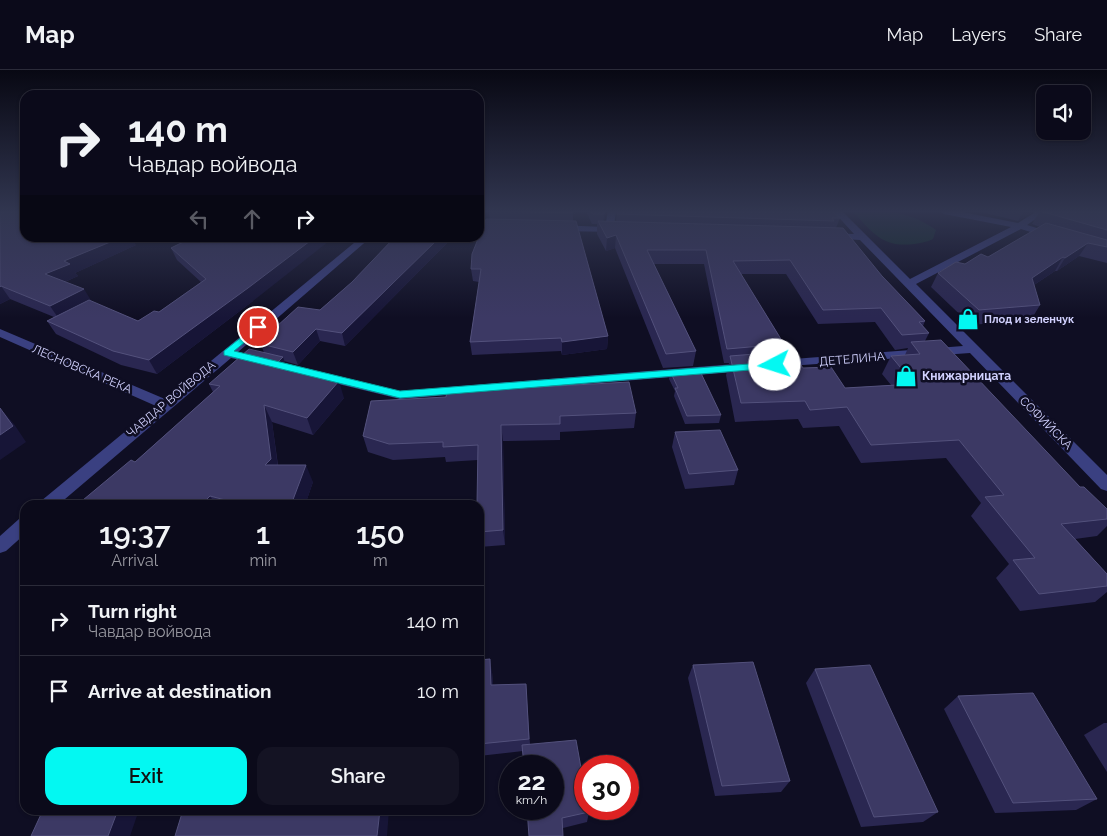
<!DOCTYPE html>
<html lang="en">
<head>
<meta charset="utf-8">
<style>
  body { margin:0; font-family:Raleway,sans-serif; background:#141323; color:#f1f3f6; height:100vh; display:flex; flex-direction:column; font-size:19px; white-space:nowrap }
  * { box-sizing:border-box; margin:0 }
  p { font-size:16px; color:#9a9aa2 }
  .icon { flex:none; width:28px; height:28px; fill:none; stroke:currentColor; stroke-width:2; stroke-linecap:round; stroke-linejoin:round }
  .map { position:relative; flex:1; overflow:hidden }
  .sheet { position:absolute; left:20px; top:430px; width:464px; height:315px; display:flex; flex-direction:column; background:#0b0a1a; border-radius:15px; box-shadow:0 1px 4px #0004,0 0 0 1px #2b2b39 }
  .sheet>* { flex:none }
  .banner { position:absolute; left:20px; top:20px; width:464px; height:152px; border-radius:15px; box-shadow:0 1px 4px #0004,0 0 0 1px #2b2b39; background:#0b0a1a; color:#f1f3f6; overflow:hidden }
  .controls { position:absolute; left:1036px; top:15px; display:grid; gap:10px }
  .controls a { display:grid; place-items:center; width:55px; height:55px; border-radius:10px; background:#0b0a1a; box-shadow:0 1px 4px #0004,0 0 0 1px #2b2b39; font-size:25px }
  .speed { position:absolute; left:499px; top:685px; display:flex; gap:10px; font-size:25px; font-weight:700; text-align:center }
  .speed>* { display:grid; place-content:center; width:65px; height:65px; border-radius:50%; background:#0b0a1a; box-shadow:0 1px 4px #0004,0 0 0 1px #2b2b39; line-height:1 }
  .speed small { font-size:12px; font-weight:400 }
  .speed .limit { border:8px solid #d22; background:#fff; color:#111 }
  .pin { position:absolute; display:grid; place-items:center; width:42px; height:42px; color:#fff; margin:-21px; border:2px solid #fff; border-radius:50%; box-shadow:0 1px 5px #0007 }
  .me { position:absolute; width:55px; margin:-28px; rotate:265deg; stroke-linejoin:round; filter:drop-shadow(0 0 4px #0008) }
  .turn { display:flex; align-items:center; gap:18px; height:105px; padding:0 25px; font-size:22px }
  .turn .icon { width:65px; height:65px; stroke-width:2.5 }
  .turn b { display:block; font-size:35px; line-height:42px }
  .lanes { display:flex; align-items:center; height:48px; padding:0 25px; background:#0003; justify-content:center; gap:25px; direction:ltr }
  .lanes .off { opacity:.35 }
  .eta { display:flex; justify-content:space-evenly; align-items:center; height:85px; text-align:center }
  .eta b { font-size:30px; font-weight:600; line-height:35px }
  .cta { display:flex; gap:10px; margin-top:auto; padding:10px 25px }
  .cta a { flex:1; height:58px; border-radius:15px; background:#03f8f2; color:#111; font-size:20px; font-weight:600; line-height:58px; text-align:center }
  .cta a+a { background:#141323; color:#f1f3f6 }
  ul { padding:0; list-style:none }
  li { display:flex; align-items:center; gap:15px; height:70px; padding:0 25px; border-top:1px solid #2b2b39 }
  li div { flex:1 }
  li b { display:block; font-size:19px }
  li em { font-style:normal }
  header { display:flex; align-items:center; gap:30px; box-sizing:border-box; height:70px; padding:0 25px; background:#0b0a1a; border-bottom:1px solid #2b2b39 }
  header strong { font-size:24px }
  nav { display:flex; gap:28px; margin-inline-start:auto; font-size:18px }
  .map>svg:first-child { display:block }
  .green { fill:#112d28 }
  .lines { fill:none; stroke-linecap:round; stroke-linejoin:round }
  .minor { fill:#3a4081; fill-rule:evenodd }
  .wall { fill:#2a2751; fill-rule:evenodd }
  .shaded-wall { fill:#171537 }
  .building { fill:#3c3964; stroke:#53517c }
  .route { fill:#03f8f2; stroke:#02a19d }
  .labels { text-anchor:middle; stroke-width:5; stroke-linejoin:round; paint-order:stroke }
  .far-poi-label { font-size:11px; font-weight:bold; fill:#d1d1fe; stroke:#0f0e23; text-anchor:start }
  .street-label { font-size:12px; fill:#d1d1fe; stroke:#0f0e23 }
  .poi-label { font-size:12px; font-weight:bold; fill:#d1d1fe; stroke:#0f0e23; text-anchor:start }
</style>
</head>
<body>
<header>
<strong>Map</strong>
<nav><a>Map</a><a>Layers</a><a>Share</a></nav>
</header>
<div class="map">
<svg width="1107" height="766" viewBox="0 0 1107 766">
  <rect width="100%" height="100%" fill="#0f0e23"/>
  <path class="green" d="M852 141C885 141 908 140 936 160L933 169C927 172 921 173 914 174 881 178 873 162 852 141Z"/>
  <g class="lines">
    <g class="minor">
      <path d="M608 141H616L614 157 620 158V162L557 161 552 158 557 155 605 157Z"/>
      <path d="M833 141H842L910 209 1011 157 944 144 940 141H957L1018 153 1037 141H1047L1027 155 1056 164V168L1053 169 1021 159 916 214 1107 405V421L1101 419 970 283 775 297 774 294 780 290 963 276 860 170 827 168V164L830 163 854 164Z"/>
      <path d="M360 168H370L238 282 400 321 747 293 753 297 747 301 400 329 231 288 58 435H39L41 431 156 336 0 267V259L165 329Z"/>
      <path d="M25 447V464L6 481 0 483V466L19 449Z"/>
    </g>
  </g>
  <g class="wall">
    <path d="M489 141H580L573 144V151L608 266 607 279 562 285 561 281 472 285 470 272 479 212 473 211 471 199 490 149Z"/>
    <path d="M586 141H606L604 151H616L617 141 840 148 836 158 925 251 923 256 929 263 925 271 1080 417 1107 439V456L1097 466 1075 469 1107 504V522L1095 532 1020 541 996 508 1009 494 971 446 981 433 946 388 861 393 839 356 803 358 798 349 735 352 726 305 729 293H724L704 194H654L696 281 693 296 663 298 615 178 606 181 597 164V154H592ZM741 204H786L818 254 875 252 895 280 908 278 905 285 891 286 882 304 891 315 845 318 803 298 782 282 784 274Z"/>
    <path d="M977 141H1034L1018 151Z"/>
    <path d="M1040 141H1107V193L1079 186 1057 201H1055L1034 215 1040 235 1031 250 971 255 931 217 938 203 965 194 988 187 1040 157 1032 154Z"/>
    <path d="M0 142 136 175 75 203 78 206 65 212 92 232 138 251 159 242 201 212 177 190 171 178 253 231 157 304 121 295 56 264 47 251 54 247 10 229 0 234Z"/>
    <path d="M394 168H452L345 276 320 271 298 295 284 291 288 300 344 328 313 365 272 352 278 395 313 412 305 435H77L135 392 213 322 209 314 264 283 261 274 266 270 265 267 320 240 352 212Z"/>
    <path d="M670 301 721 345 719 353 685 354 674 326 675 321 669 309Z"/>
    <path d="M371 331 636 343 634 358 560 362V370L503 371 505 475 479 477 478 390 446 392 445 387 393 390 368 382 363 366Z"/>
    <path d="M675 362 738 400 734 415 685 419 672 377Z"/>
    <path d="M479 590 492 602 493 615 526 614 530 674 589 742 587 752 563 758 523 681 479 686Z"/>
    <path d="M693 595 790 711 781 722 715 726 688 608Z"/>
    <path d="M815 599 938 742 923 752 861 757 806 613Z"/>
    <path d="M958 626 1097 729 1076 740 995 743 944 639Z"/>
    <path d="M1104 653H1107V702L1084 665Z"/>
  </g>
  <g class="shaded-wall">
    <path d="M570 141H580L573 144Z"/>
    <path d="M605 141H606L603 154 604 144Z"/>
    <path d="M1023 141H1034L1018 151Z"/>
    <path d="M616 165 615 178 606 181 607 168Z"/>
    <path d="M120 168H131L136 175 75 203 78 206 53 217 45 204 64 191Z"/>
    <path d="M314 168H333L253 231 157 304 149 290Z"/>
    <path d="M439 168H452L345 276 342 263Z"/>
    <path d="M1088 173 1079 186 1057 201 1065 188Z"/>
    <path d="M1063 187 1055 201 1023 222 1032 208Z"/>
    <path d="M1 216 10 229 0 234V217Z"/>
    <path d="M84 219 92 232 59 249 50 236Z"/>
    <path d="M316 259 320 271 298 295 293 282Z"/>
    <path d="M608 266 607 279 562 285V272Z"/>
    <path d="M283 287 289 304 273 297Z"/>
    <path d="M339 311 344 328 313 365 307 348Z"/>
    <path d="M264 335 272 352 279 406 265 395Z"/>
    <path d="M0 338 14 354 26 372 0 390Z"/>
    <path d="M501 355 503 371 505 475 503 460Z"/>
    <path d="M306 395 313 412 305 435H291Z"/>
    <path d="M210 426 216 435H201Z"/>
    <path d="M490 589 492 602 494 628 491 615Z"/>
    <path d="M118 740H139L130 766H108Z"/>
    <path d="M380 740H389L387 766H377Z"/>
  </g>
  <g class="building">
    <path d="M8 141H25V168H120L64 191 70 194 45 204 84 219 50 236 1 216 0 217V142L3 143Z"/>
    <path d="M501 141H572L573 143Z"/>
    <path d="M591 141H605L604 144H593Z"/>
    <path d="M617 141H832L840 148H832L834 151 617 144Z"/>
    <path d="M1040 141H1107V160Z"/>
    <path d="M486 149 576 151 608 266 562 272 561 268 470 272 481 199H471L472 184Z"/>
    <path d="M598 151 843 158 882 206 925 251 919 252 929 263 902 265 881 238 823 240 790 190 733 191 784 274 727 279 706 180H647L696 281 666 284 616 165 607 168Z"/>
    <path d="M1046 153 1107 170V177L1088 173 1065 188 1063 187 1032 208 1040 235 979 240 938 203 956 192 965 194 981 184 988 187Z"/>
    <path d="M191 168H314L248 218 149 290 113 281 47 251 89 230 138 251 154 241 159 242 206 209 171 178Z"/>
    <path d="M394 168H439L342 263 316 259 293 282 261 274 268 268 265 267 298 237 320 240 352 212Z"/>
    <path d="M941 270 1080 417H1084L1107 439V449L1061 454 1107 504V516L1039 524 1013 490 1035 488 985 427 1004 425 959 370 871 375 847 337 810 340 805 331 741 333 730 286 792 281 803 298 831 297 845 318 914 314 891 286 920 284 911 272Z"/>
    <path d="M249 279 283 287 273 297 339 311 307 348 264 335 271 389 265 395H306L291 435H244L210 426 201 435H77L131 390 135 392 220 316 209 314Z"/>
    <path d="M699 299 721 345 687 346 675 318H678L670 301Z"/>
    <path d="M629 312 636 343 560 346V354L501 355 503 460 479 462V435H477L478 375 443 377V372L389 374 363 366 371 331 446 327 447 322Z"/>
    <path d="M0 338 13 356 0 365Z"/>
    <path d="M720 360 738 400 689 404 675 362Z"/>
    <path d="M490 589 491 615 526 614 529 669 479 674V590Z"/>
    <path d="M753 592 790 711 722 716 693 595Z"/>
    <path d="M870 595 938 742 874 747 815 599Z"/>
    <path d="M1033 623 1097 729 1013 733 958 626Z"/>
    <path d="M576 670 585 720V739H588L589 742 562 748 563 766H529L527 739H552V696H524L522 675Z"/>
    <path d="M43 740H118L108 766H31Z"/>
    <path d="M183 740H380L377 766H175Z"/>
  </g>
  <linearGradient id="sky" x2="0" y2="1"><stop stop-color="#080813"/><stop offset="0.57" stop-color="#313650"/><stop offset="1" stop-color="#313650" stop-opacity="0"/></linearGradient>
  <rect width="1107" height="248" fill="url(#sky)"/>
  <path class="route" d="M258 254 261 255V259L234 281 400 321 775 292 780 295 775 298 400 328 224 285V281Z"/>
  <defs>
    <g id="shop-bare" transform="scale(1.725)"><path d="M-5-2.5h2.3a2.7 3.5 0 0 1 5.4 0H5L5.5 6h-11ZM-1.5-2.5h3a1.5 2.3 0 0 0-3 0Z" fill="#03f8f2" stroke="#0f0e23" stroke-width="2.5" paint-order="stroke"/></g>
  </defs>
  <g fill-rule="evenodd">
    <use href="#shop-bare" x="968" y="249"/>
    <use href="#shop-bare" x="906" y="306"/>
  </g>
  <g class="labels">
    <g class="far-poi-label">
      <text x="984" y="253">Плод и зеленчук</text>
    </g>
    <g class="street-label">
      <text transform="translate(852 289) rotate(-5)" y="4">ДЕТЕЛИНА</text>
      <text transform="translate(82 299) rotate(23)" y="4">ЛЕСНОВСКА РЕКА</text>
      <text transform="translate(171 329) rotate(-40)" y="4">ЧАВДАР ВОЙВОДА</text>
      <text transform="translate(1046 353) rotate(45)" y="4">СОФИЙСКА</text>
    </g>
    <g class="poi-label">
      <text x="922" y="310">Книжарницата</text>
    </g>
  </g>
</svg>
<div class="controls">
<a><svg class="icon" aria-label="sound" viewBox="0 0 24 24"><path d="M4 9h4l5-4v14l-5-4H4zM17 9q2 3 0 6"/></svg></a>
</div>
<div class="speed"><div>22<small>km/h</small></div><div class="limit">30</div></div>
<div class="pin" style="left:258px;top:257px;background:#d93025"><svg class="icon" aria-label="arrive" viewBox="0 0 24 24"><path d="M6 21V4h12l-3 4 3 4H6"/></svg></div>
<svg class="me" style="left:775px;top:295px" viewBox="-20 -20 40 40"><circle r="19" fill="#fff"/><path d="M0-13L10 11 0 6-10 11z" fill="#03f8f2"/></svg>
<div class="banner">
<div class="turn"><svg class="icon" aria-label="right" viewBox="0 0 24 24"><path d="M7 20v-9h11M14 6l5 5-5 5"/></svg><div><b>140 m</b>Чавдар войвода</div></div>
<div class="lanes"><svg class="icon off" aria-label="left" viewBox="0 0 24 24"><path d="M17 20v-9H6M10 6l-5 5 5 5"/></svg><svg class="icon off" aria-label="ahead" viewBox="0 0 24 24"><path d="M12 20V5M6 11l6-6 6 6"/></svg><svg class="icon" aria-label="right" viewBox="0 0 24 24"><path d="M7 20v-9h11M14 6l5 5-5 5"/></svg></div>
</div>
<section class="sheet">
<div class="eta">
<div><b>19:37</b><p>Arrival</p></div>
<div><b>1</b><p>min</p></div>
<div><b>150</b><p>m</p></div>
</div>
<ul>
<li><svg class="icon" aria-label="right" viewBox="0 0 24 24"><path d="M7 20v-9h11M14 6l5 5-5 5"/></svg><div><b>Turn right</b><p>Чавдар войвода</p></div><em>140 m</em></li>
<li><svg class="icon" aria-label="arrive" viewBox="0 0 24 24"><path d="M6 21V4h12l-3 4 3 4H6"/></svg><div><b>Arrive at destination</b></div><em>10 m</em></li>
</ul>
<div class="cta"><a>Exit</a><a>Share</a></div>
</section>
</div>
</body>
</html>
